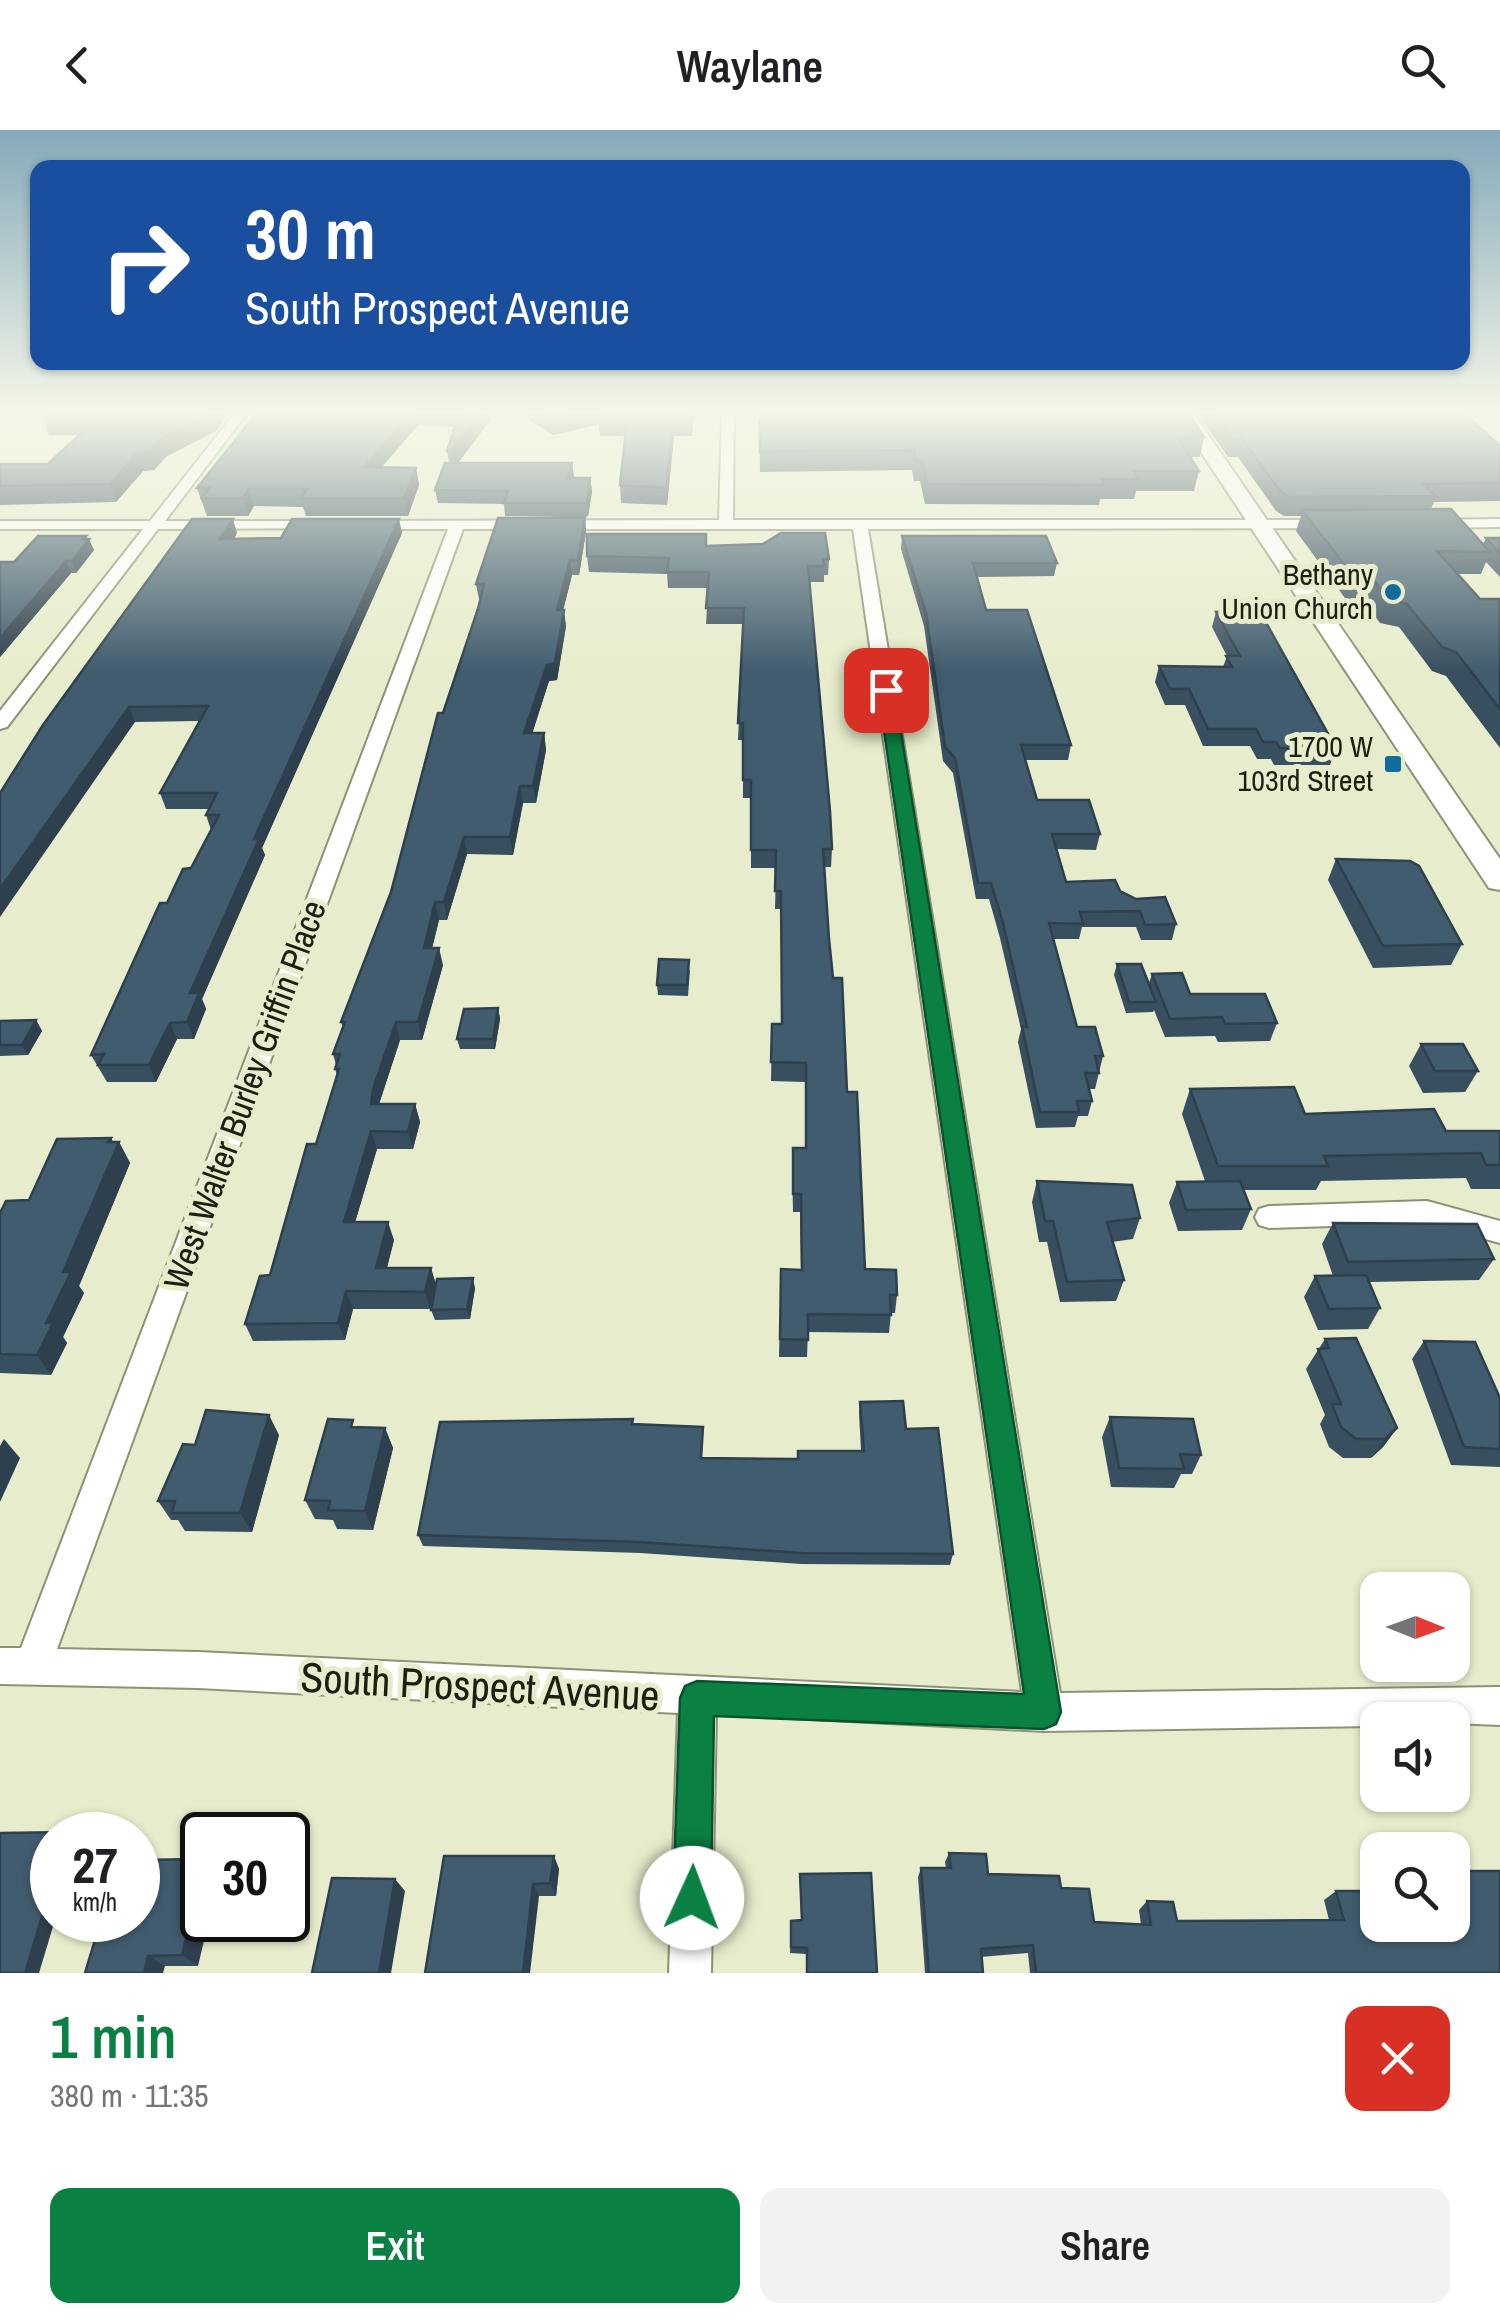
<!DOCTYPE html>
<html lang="en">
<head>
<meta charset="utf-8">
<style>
  body { margin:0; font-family:"Archivo Narrow",sans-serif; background:#f2f2f2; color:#202124; height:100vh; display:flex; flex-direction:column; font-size:38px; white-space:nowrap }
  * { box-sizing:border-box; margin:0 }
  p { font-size:32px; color:#757577 }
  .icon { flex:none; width:55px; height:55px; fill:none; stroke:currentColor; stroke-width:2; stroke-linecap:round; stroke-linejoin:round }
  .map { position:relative; height:1843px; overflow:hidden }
  .side { display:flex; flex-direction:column; background:#fff; flex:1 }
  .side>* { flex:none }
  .top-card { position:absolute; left:30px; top:30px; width:1440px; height:210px; border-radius:20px; box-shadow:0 2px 8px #0004; background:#1a4fa0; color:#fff; overflow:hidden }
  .needle { width:65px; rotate:91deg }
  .tools { position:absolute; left:1360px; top:1442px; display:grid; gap:20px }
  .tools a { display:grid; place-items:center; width:110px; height:110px; border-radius:20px; background:#fff; box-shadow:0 2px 8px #0004; font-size:50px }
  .speed { position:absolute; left:30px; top:1682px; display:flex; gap:20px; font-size:50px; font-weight:700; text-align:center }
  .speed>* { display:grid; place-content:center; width:130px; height:130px; border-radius:50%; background:#fff; box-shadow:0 2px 8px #0004; line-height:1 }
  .speed small { font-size:25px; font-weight:400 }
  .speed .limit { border:5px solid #111; border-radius:15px; background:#fff; color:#111 }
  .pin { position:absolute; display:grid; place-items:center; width:85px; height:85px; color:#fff; margin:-42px; border-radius:20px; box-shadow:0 5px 15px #0006 }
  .me { position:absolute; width:110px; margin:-55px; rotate:2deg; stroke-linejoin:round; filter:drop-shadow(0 0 8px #0008) }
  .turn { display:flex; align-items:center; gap:35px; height:210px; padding:0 50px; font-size:45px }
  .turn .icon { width:130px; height:130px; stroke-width:2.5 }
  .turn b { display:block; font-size:70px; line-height:85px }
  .round { display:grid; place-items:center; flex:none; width:105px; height:105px; border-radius:20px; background:#f2f2f2 }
  .overview { display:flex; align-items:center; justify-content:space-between; height:170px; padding:0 50px }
  h1 { font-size:60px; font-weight:600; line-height:75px; color:#0b8043 }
  .cta { display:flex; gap:20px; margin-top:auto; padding:20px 50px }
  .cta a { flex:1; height:115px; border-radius:20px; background:#0b8043; color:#fff; font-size:40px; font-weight:600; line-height:115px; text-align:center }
  .cta a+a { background:#f2f2f2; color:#202124 }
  header { display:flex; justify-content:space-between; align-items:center; height:130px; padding:0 50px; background:#fff; font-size:45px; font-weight:600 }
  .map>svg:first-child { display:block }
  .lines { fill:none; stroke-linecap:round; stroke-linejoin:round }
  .minor-casing { stroke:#8e9274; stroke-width:4 }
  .secondary-casing { stroke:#8e9274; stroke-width:4 }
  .minor { fill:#fff; fill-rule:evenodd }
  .secondary { fill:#fff; fill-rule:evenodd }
  .wall { fill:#384f5f }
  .shaded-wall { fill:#2e404d }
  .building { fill:#415c6e; stroke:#2e404d; stroke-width:2.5 }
  .route { fill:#0b8043; stroke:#07532c; stroke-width:2.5 }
  .poi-dot { fill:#136d9c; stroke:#e7edcc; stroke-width:4 }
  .labels { text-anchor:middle; stroke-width:10; stroke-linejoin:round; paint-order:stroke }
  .far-poi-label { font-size:30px; fill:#1d1f13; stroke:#e7edcc; text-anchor:end }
  .street-label { font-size:35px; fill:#1d1f13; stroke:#e7edcc }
  .near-street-label { font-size:42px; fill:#1d1f13; stroke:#e7edcc }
</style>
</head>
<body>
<header><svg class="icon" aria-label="back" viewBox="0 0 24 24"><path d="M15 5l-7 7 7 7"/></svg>Waylane<svg class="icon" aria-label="search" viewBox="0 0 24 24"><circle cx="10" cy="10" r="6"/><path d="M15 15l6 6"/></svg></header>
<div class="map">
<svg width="1500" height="1843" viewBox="0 0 1500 1843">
  <rect width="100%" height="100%" fill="#e7edcc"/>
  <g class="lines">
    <g class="minor-casing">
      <g id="minor">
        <path d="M234 284H246L165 391H320L325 392V398L158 399 7 597 0 599V581L143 399H0V391H150Z"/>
        <path d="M722 284H734L733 390H1330L1337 394 1330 398 868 399 1060 1563 1500 1557V1595L1378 1590V1596L1044 1601 716 1584 711 1843H669L678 1583 198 1558 0 1554V1518H21L448 399H365L358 395 365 391 719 390ZM463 399H853L1022 1562 198 1522 57 1519Z"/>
        <path d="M1500 389V397L1430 398 1423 394 1430 390Z"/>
        <path d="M1427 1071 1500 1091V1113L1427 1093 1269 1098 1259 1095 1255 1087 1259 1079 1269 1076Z"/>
      </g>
    </g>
    <g class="secondary-casing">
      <path id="secondary" d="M1176 284H1194L1500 729V760L1489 758Z"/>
    </g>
    <use href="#minor" class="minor"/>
    <use href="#secondary" class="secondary"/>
  </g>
  <g class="wall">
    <path d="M48 284H226L227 287 216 301 167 326 154 340 143 341 116 372 0 375V334H48L80 305H49L43 288Z"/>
    <path d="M256 284H495L458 333 574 346 573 348H590L592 362 588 386H505L504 374 438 373 435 360 449 333 447 321 455 297 418 295 382 337 416 338 419 355 408 386H306L303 377 254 376 248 386H207L197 358Z"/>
    <path d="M520 284H694L692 306H674L667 375 621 373 620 355 625 306H600L599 294 553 305Z"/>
    <path d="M759 284 1204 307 1200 327H1190L1199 341 1194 361H1136L1134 369H1100L1099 375 925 374 920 351H914L912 340 760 342Z"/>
    <path d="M1198 284H1465L1500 316V371L1434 372 1431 379 1483 414 1486 408H1500V447L1486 432 1481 444H1457L1480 469H1500V618L1446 546 1432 541 1399 497 1380 493 1364 471H1347L1296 401 1301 386H1284L1276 381 1238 327H1228Z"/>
    <path d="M585 387 586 402 579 445H572L563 480 566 496 557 550 549 551 532 603H544L546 620 536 673H523L513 725 467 724 447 790H439L432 818 443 835 422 910H400L379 974H415L420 992 413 1019H377L355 1092 394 1110 387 1138H431L436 1155 430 1179H353L345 1210 253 1211 245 1194 270 1145 316 1014 337 945 335 939 336 935 333 924 343 898 341 892 391 762 443 583 480 469H479L476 454Z"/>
    <path d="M237 403 234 409 281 408 402 403 262 718 265 725 202 869 206 879 194 909H177L156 952H107L91 925 167 773 191 738 211 700 206 685 209 679H166L160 663 199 591 135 592 0 663Z"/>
    <path d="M902 406 1057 433 1054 446 977 447 986 480 1071 615 1068 630H1025L1037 670 1100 704 1096 720 1057 719 1066 752 1120 761 1176 794 1172 810H1141L1136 797H1082L1079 809H1053L1077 897 1103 926 1095 959H1089L1092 971 1088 986H1078L1075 997 1036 998 1018 912 1021 899 1000 808 989 769H976L953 643 943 631 924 496 901 419Z"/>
    <path d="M87 409 94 420 76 443H71L0 527V432H14Z"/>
    <path d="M706 416 829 429 828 445H824V452H810L832 719 831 737H824L829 809 865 1139 897 1165 895 1183H891L889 1203 808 1202 807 1227H779L781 1139 801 1140 800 1082H793L792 1036 793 1018H805V952L771 951 772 894H781V779H775L776 738H751V668H743V610H738L743 494H706L708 458H668L667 444 589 442 587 426Z"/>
    <path d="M1216 482 1336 618 1330 635H1274L1271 629H1257L1250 616H1203L1185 575H1165L1155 552 1159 536 1223 537 1227 526 1212 497Z"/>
    <path d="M1336 729 1462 814 1451 835 1373 838 1328 750Z"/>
    <path d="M1117 834 1149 853 1152 844 1190 864 1277 893 1270 911 1218 912 1215 906 1165 907 1154 880 1153 882 1126 883 1114 845Z"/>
    <path d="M690 840 688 866 658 865 657 855Z"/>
    <path d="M498 878 500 889 495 919H460L457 909Z"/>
    <path d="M36 890 42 901 28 925 0 926V891Z"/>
    <path d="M1421 914 1478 941 1465 962 1423 963 1409 936Z"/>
    <path d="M1190 959 1305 984 1446 1001H1500V1059H1471L1466 1048 1321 1051 1316 1060H1244L1251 1079 1242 1100 1178 1101 1169 1073 1177 1052 1205 1051 1182 984Z"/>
    <path d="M111 1008 113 1012H119L130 1033 79 1156 84 1163 63 1207 67 1213 51 1245 0 1243V1083L29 1070Z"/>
    <path d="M1037 1051 1140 1088 1133 1109 1112 1112 1124 1150 1116 1171 1060 1172 1047 1112H1039L1032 1072Z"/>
    <path d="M1333 1093 1494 1129 1479 1150 1369 1152 1380 1178 1368 1199 1318 1200 1304 1167 1315 1146H1333L1322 1114Z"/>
    <path d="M475 1158 470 1189 435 1190 431 1180Z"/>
    <path d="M1325 1209 1397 1298 1383 1317 1371 1328H1343L1329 1317 1320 1294 1325 1285 1306 1239Z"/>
    <path d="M1424 1211 1500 1268V1337L1451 1335 1412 1229Z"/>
    <path d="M860 1272 906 1299 953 1424 950 1435 801 1434 640 1423 423 1416 418 1405 633 1289V1295L703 1297 702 1328 797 1329 861 1321 859 1283Z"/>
    <path d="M1110 1287 1201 1325 1192 1344H1181L1174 1358 1111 1357 1102 1307Z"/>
    <path d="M356 1297 385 1298 393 1318 373 1400 337 1399 333 1390 315 1389 305 1370Z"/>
    <path d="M279 1305 252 1402 185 1401 178 1390H171L158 1371Z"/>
    <path d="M949 1723 988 1744 1061 1758 1094 1792 1141 1795 1139 1780 1147 1771 1177 1791 1329 1790 1324 1770 1336 1761 1500 1843H1030L1028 1823 981 1827 983 1843H925L918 1747 921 1738H946L945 1732Z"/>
    <path d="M554 1726 559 1739 556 1766H539L425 1843Z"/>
    <path d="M800 1744 877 1843H806V1824L790 1823 791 1791 801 1790Z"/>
    <path d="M138 1790 198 1836H165L85 1843Z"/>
  </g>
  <g class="shaded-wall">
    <path d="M211 284H226L227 287 216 301 167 326 154 340 143 341 116 372 110 354 137 323 161 309Z"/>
    <path d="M410 284H416L418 295 367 354 364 337Z"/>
    <path d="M480 284H495L453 339 450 322Z"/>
    <path d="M570 284H603L599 290V294L553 305 552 288Z"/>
    <path d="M673 290 674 306 667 375 666 358Z"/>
    <path d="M572 333 574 346 569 361 568 348Z"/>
    <path d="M416 338 419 355 408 386 404 368Z"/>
    <path d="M590 348 592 362 588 386 587 373Z"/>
    <path d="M249 359 254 376 248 386 243 368Z"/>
    <path d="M585 387 586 402 579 445 578 430Z"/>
    <path d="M233 389 237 403 224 423 220 409Z"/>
    <path d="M399 389 402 403 262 718 265 725 202 869 206 879 194 909 187 892 190 863 254 709Z"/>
    <path d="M86 406 88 411 89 409 94 420 76 443 72 431Z"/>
    <path d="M570 430 572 445 559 496 557 480Z"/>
    <path d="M66 431 71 443 0 527V508Z"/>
    <path d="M564 480 566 496 557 550 549 551 527 620 524 603Z"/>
    <path d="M129 577 135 592 0 787V759Z"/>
    <path d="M544 603 546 620 536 673 533 656Z"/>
    <path d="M520 656 523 673 513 725 510 707Z"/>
    <path d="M464 707 467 724 447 790 444 772Z"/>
    <path d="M435 772 439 790 428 835 424 818Z"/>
    <path d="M439 818 443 835 422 910 418 892Z"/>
    <path d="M498 878 500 889 495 919 493 909Z"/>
    <path d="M36 890 42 901 28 925 22 915Z"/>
    <path d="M396 892 400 910 378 977 371 974 373 959Z"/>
    <path d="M170 893 177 909 156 952 149 935Z"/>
    <path d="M415 974 420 992 413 1019 408 1002Z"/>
    <path d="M371 1001 377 1019 350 1109 344 1092Z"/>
    <path d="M111 1008 116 1018 119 1012 130 1033 79 1156 84 1163 63 1207 67 1213 51 1245 37 1225 63 1142Z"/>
    <path d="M388 1092 394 1110 382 1156 376 1138Z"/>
    <path d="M431 1138 436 1155 430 1179 425 1162Z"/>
    <path d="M473 1148 475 1158 470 1189 467 1179Z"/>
    <path d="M346 1161 353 1179 345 1210 338 1193Z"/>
    <path d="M269 1285 279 1305 252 1402 240 1383Z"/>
    <path d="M385 1298 393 1318 373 1400 365 1381Z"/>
    <path d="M1397 1298 1383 1317 1371 1328 1385 1309Z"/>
    <path d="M4 1309 20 1328 0 1372V1316Z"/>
    <path d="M554 1726 559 1739 556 1766 550 1753Z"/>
    <path d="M202 1744V1790H209L198 1836 182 1825Z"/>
    <path d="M395 1749 405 1761 391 1843H379Z"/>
    <path d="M52 1753V1790H55L39 1843H25Z"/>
    <path d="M533 1754 539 1766 530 1843H523Z"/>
    <path d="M148 1826 165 1836 163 1843H144Z"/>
  </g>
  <g class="building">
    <path d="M48 284H211L161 309 148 322 137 323 110 354 0 356V334H48L99 287 43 288Z"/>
    <path d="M256 284H410L364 337 416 338 404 368H301L307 359H249L243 368H202L209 358H197Z"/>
    <path d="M459 284H480L450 322 447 321Z"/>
    <path d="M545 284H570L552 288Z"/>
    <path d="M600 284H692V290H673L666 358 620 355 627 290H599Z"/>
    <path d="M759 284H1189L1204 307 1178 308 1199 341H1134L1139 349H1102L1103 355 927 354 922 331H916L914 320 760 322Z"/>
    <path d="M1215 284H1465L1500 316V353L1424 354 1436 366 1290 367 1281 362 1242 309H1232Z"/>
    <path d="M445 333H572L568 348H590L587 373H504L508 361 435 360Z"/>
    <path d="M1451 379 1490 422 1437 421 1480 469H1500V579L1456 522 1442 517 1407 474 1389 470 1372 448H1355L1302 380Z"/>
    <path d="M585 387 578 430H570L557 480H564L555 533 547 535 524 603H544L533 656H520L510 707H464L444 772H435L424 818H439L418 892H396L373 959 371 974H415L408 1002 371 1001 344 1092H388L376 1138H431L425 1162 346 1161 338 1193 245 1194 260 1146 270 1145 307 1014H316L339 939H335L340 924H333L345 892H341L391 762 438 583H443L478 479 484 454H476L498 388Z"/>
    <path d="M192 389H233L220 409 281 408 292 389H399L254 709H259L190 863H199L187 892 170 893 149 935H98L104 924 91 925 160 773H167L183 739 191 738 219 685H206L217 663H160L208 576 129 577 0 759V663L43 595Z"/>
    <path d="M781 403H825L829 429H823L824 436H808L830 681 832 719H823L829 809 833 848H842L847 962H857L865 1139 896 1140 897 1165H890L891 1185 808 1184V1210L780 1209 781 1139 802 1140 801 1064H793V1018H806V933L771 932 772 894H782L781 761H775L776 720H751V650H743V593H738L744 478H706L709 442H667L669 428 587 426V404H706V416L763 414Z"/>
    <path d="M38 406H86L83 409H89L72 431H66L0 508V432H14Z"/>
    <path d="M902 406H1046L1057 433H973L986 480H1027L1071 615H1021L1037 670H1089L1100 704H1052L1066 752 1115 750 1120 761 1136 769 1165 767 1176 794 1145 795 1140 781 1080 782 1083 794 1049 793 1077 897H1095L1103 926H1095L1099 943H1085L1092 971H1077L1079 982H1040L1022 896 1027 897 1003 793 991 753H978L955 628 945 617 926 483Z"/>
    <path d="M1486 408H1500V424Z"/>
    <path d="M1259 480 1336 618H1280L1276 612H1263L1256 599H1208L1189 559H1170L1159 536 1232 537 1226 526H1240L1216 482Z"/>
    <path d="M1336 729 1410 731 1419 736 1462 814 1383 816Z"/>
    <path d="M659 829 689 830 687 855H657Z"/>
    <path d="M1117 834H1141L1156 872H1129Z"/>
    <path d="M1182 843 1190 864H1265L1277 893 1225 894 1222 887 1170 889 1152 844Z"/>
    <path d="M498 878 493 909H457L464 879Z"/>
    <path d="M36 890 22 915H0V891Z"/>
    <path d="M1421 914H1463L1478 941H1435Z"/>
    <path d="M1294 957 1305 984 1434 979 1446 1001H1500V1035H1486L1481 1023 1324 1026 1328 1036H1218L1190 959Z"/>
    <path d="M111 1008 108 1012H119L63 1142H71L46 1193H53L37 1225 0 1224V1083L6 1071 29 1070 57 1009Z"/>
    <path d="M1037 1051 1132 1055 1140 1088 1107 1092 1124 1150 1067 1152 1053 1091H1045Z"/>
    <path d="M1240 1051 1251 1079 1186 1080 1177 1052Z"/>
    <path d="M1333 1093 1477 1094 1494 1129 1348 1132Z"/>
    <path d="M1366 1145 1380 1178 1329 1179 1315 1146Z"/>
    <path d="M473 1148 467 1179 431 1180 437 1149Z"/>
    <path d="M1356 1208 1397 1298 1385 1309H1356L1341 1297 1332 1274H1341L1318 1219 1329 1218 1325 1209Z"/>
    <path d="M1424 1211 1475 1212 1500 1268V1319L1464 1317Z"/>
    <path d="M903 1271 906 1299 938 1298 953 1424 802 1423 638 1412 418 1405 440 1292 633 1289 632 1294 703 1297 701 1328 798 1329V1321H864L860 1272Z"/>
    <path d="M206 1280 269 1285 240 1383H172L175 1371H158L183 1314 195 1315Z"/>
    <path d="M1110 1287 1193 1289 1201 1325 1180 1324 1184 1339 1119 1338Z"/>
    <path d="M328 1289 353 1290 351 1297 385 1298 365 1381 328 1380 330 1371 305 1370Z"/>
    <path d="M69 1702 68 1705H52V1753L25 1843H0V1703Z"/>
    <path d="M949 1723 986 1724 988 1744 1059 1746 1061 1758 1089 1759 1094 1792 1151 1795 1147 1771 1173 1772 1177 1791 1344 1790 1336 1761H1378V1795H1452V1741H1500V1843H1036L1033 1815 981 1819 983 1843H929L921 1738H951Z"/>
    <path d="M444 1726H554L550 1753 533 1754 523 1843H425Z"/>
    <path d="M202 1729V1744L182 1825 148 1826 144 1843H85L101 1790H138V1730Z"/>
    <path d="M871 1743 877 1843H807V1818L791 1817V1791L802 1790 800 1744Z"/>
    <path d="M332 1748 395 1749 379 1843H312Z"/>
  </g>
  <linearGradient id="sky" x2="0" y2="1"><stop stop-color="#85a9ba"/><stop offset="0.52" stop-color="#f4f7e8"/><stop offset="1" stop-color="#f4f7e8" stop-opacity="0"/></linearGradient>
  <rect width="1500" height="542" fill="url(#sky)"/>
  <path class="route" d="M886 555 894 560 1061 1582 1056 1594 1044 1599 714 1586 711 1768 705 1782 692 1787 678 1782 673 1768 680 1568 685 1556 697 1551 1024 1564 878 560Z"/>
  <g class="poi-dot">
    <circle cx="1393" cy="462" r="10"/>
    <rect x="1383" y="624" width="20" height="20" rx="5"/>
  </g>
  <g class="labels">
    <g class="far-poi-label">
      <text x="1373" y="455">Bethany<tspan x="1373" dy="34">Union Church</tspan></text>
      <text x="1373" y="627">1700 W<tspan x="1373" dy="34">103rd Street</tspan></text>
    </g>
    <g class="street-label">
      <text transform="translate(245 965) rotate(-70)" y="12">West Walter Burley Griffin Place</text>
    </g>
    <g class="near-street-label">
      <text transform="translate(480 1556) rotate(3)" y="15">South Prospect Avenue</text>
    </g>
  </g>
</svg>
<div class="tools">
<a><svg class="needle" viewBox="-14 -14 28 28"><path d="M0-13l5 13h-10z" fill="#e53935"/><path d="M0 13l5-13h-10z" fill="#757577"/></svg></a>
<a><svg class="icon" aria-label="sound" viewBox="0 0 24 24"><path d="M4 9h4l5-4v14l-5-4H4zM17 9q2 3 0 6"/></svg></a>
<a><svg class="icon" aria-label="search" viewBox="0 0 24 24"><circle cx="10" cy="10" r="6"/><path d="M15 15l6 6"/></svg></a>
</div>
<div class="speed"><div>27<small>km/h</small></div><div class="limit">30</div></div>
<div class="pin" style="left:886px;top:560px;background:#d93025"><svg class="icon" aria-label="arrive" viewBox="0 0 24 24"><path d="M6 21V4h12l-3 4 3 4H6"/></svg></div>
<svg class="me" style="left:692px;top:1768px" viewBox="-20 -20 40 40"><circle r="19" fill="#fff"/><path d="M0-13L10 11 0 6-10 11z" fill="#0b8043"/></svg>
<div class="top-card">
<div class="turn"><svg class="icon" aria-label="right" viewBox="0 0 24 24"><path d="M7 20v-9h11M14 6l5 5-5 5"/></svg><div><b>30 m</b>South Prospect Avenue</div></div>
</div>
</div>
<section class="side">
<div class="overview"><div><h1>1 min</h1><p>380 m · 11:35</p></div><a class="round" style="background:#d93025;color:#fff"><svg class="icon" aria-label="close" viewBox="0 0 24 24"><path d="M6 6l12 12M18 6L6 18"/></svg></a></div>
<div class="cta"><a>Exit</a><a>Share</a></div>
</section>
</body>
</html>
